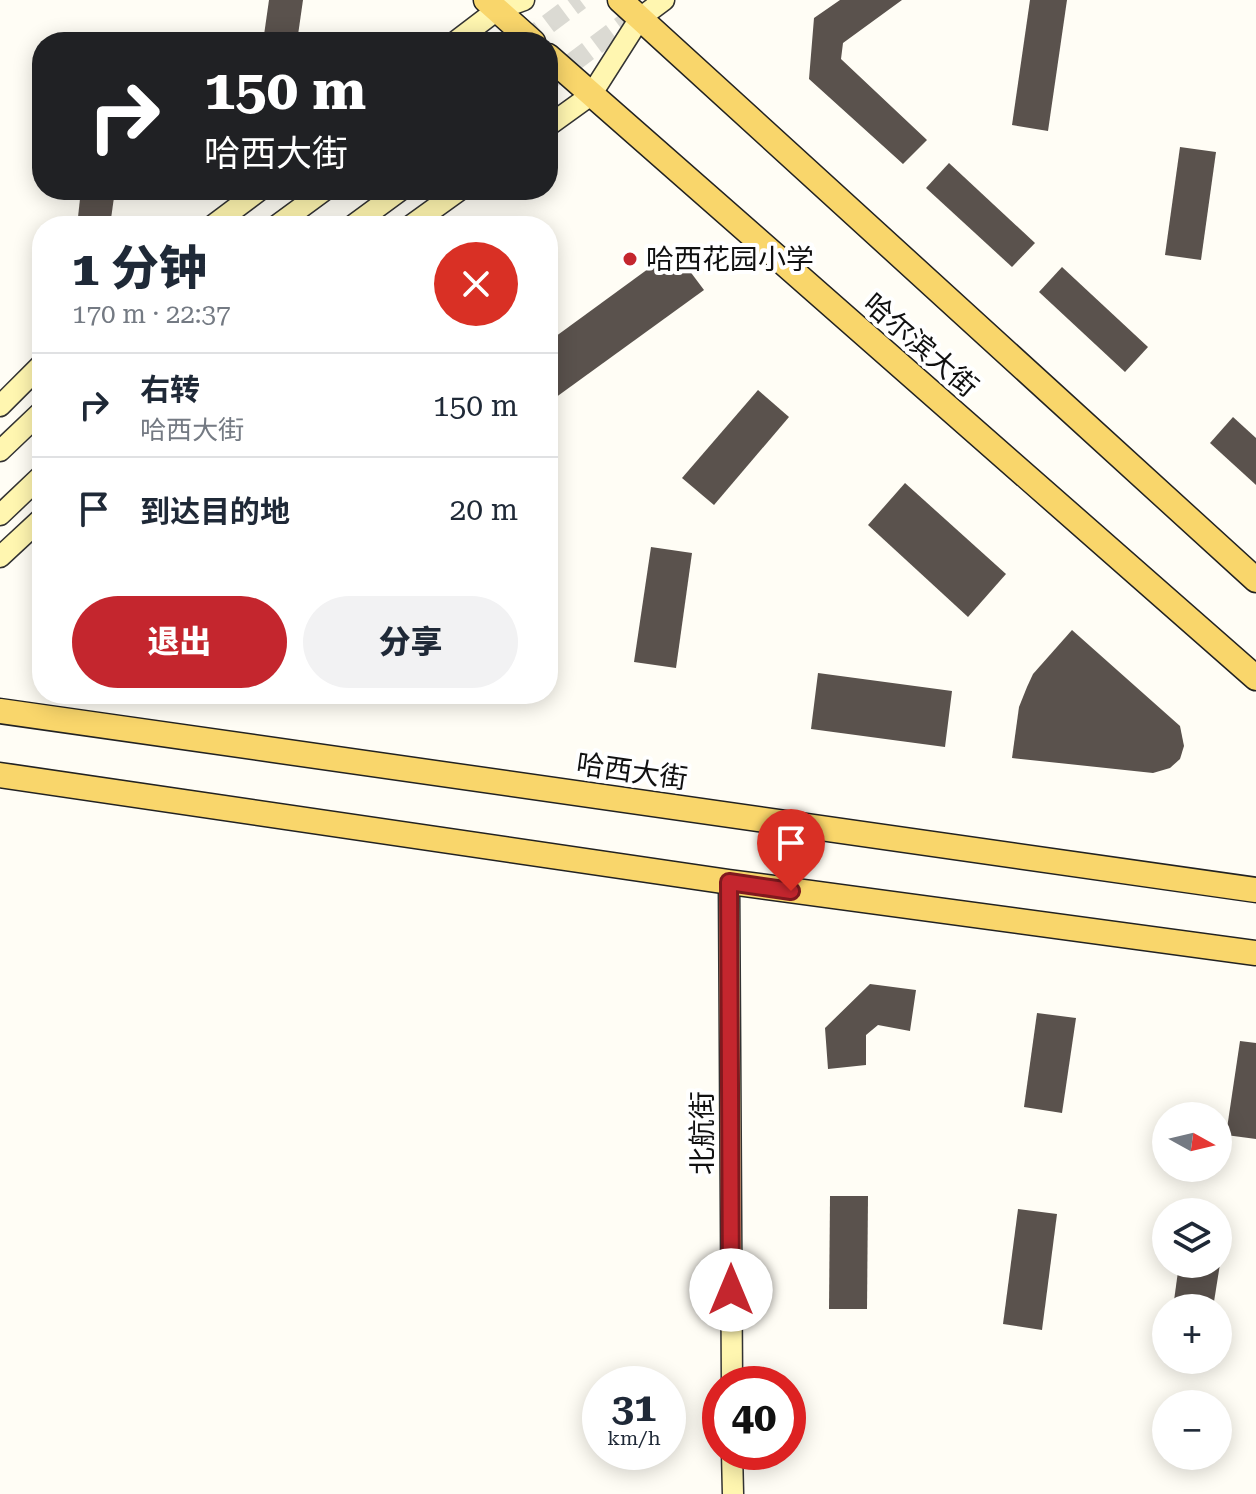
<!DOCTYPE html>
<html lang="zh">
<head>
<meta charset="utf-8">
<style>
  body { margin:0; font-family:"Roboto Serif","Noto Sans SC",serif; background:#f2f2f3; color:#1f2937; height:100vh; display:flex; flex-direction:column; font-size:30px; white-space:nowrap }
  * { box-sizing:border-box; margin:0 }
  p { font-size:26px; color:#747a83 }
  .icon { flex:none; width:44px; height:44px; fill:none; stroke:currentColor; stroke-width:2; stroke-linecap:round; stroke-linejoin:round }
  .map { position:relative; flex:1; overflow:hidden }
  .side { position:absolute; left:32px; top:216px; width:526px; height:488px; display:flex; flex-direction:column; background:#fff; border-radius:32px; box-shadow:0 4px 20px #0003 }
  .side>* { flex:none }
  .banner { position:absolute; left:32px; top:32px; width:526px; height:168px; border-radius:32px; box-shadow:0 4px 20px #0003; background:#202124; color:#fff; overflow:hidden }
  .needle { width:52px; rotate:98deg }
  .controls { position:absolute; left:1152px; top:1102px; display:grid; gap:16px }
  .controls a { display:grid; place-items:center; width:80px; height:80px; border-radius:50%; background:#fff; box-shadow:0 4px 20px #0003; font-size:40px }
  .speed { position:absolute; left:582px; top:1366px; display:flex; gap:16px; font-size:40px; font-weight:700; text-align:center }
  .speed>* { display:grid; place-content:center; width:104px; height:104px; border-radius:50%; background:#fff; box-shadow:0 4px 20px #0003; line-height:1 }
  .speed small { font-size:20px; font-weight:400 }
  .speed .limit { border:12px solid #d22; background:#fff; color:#111 }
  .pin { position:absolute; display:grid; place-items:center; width:68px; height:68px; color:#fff; margin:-82px -34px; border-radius:50% 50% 50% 0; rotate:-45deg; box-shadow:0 0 8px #0007 }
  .pin .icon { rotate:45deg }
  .me { position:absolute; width:88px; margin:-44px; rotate:0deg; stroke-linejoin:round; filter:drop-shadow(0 0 6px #0008) }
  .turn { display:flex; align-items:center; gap:28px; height:168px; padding:0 40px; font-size:36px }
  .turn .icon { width:104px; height:104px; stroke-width:2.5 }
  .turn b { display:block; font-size:56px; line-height:68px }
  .round { display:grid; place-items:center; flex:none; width:84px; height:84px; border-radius:42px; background:#f2f2f3 }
  .summary { display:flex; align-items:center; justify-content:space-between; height:136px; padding:0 40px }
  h1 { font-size:48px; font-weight:800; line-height:60px }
  .action { display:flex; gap:16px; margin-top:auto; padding:16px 40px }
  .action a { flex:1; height:92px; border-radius:48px; background:#c4262e; color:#fff; font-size:32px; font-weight:800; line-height:92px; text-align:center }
  .action a+a { background:#f2f2f3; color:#1f2937 }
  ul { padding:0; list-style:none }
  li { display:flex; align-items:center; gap:24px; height:104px; padding:0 40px; border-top:2px solid #e0e1e3 }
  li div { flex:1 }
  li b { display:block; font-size:30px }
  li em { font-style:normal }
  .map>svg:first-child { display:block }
  .building { fill:#5a524d }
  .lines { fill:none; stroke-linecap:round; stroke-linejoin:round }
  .secondary-tunnel { stroke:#dbdad3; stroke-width:20; stroke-dasharray:20 10; stroke-linecap:butt }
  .secondary-casing { stroke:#333; stroke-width:23 }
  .primary-casing { stroke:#222; stroke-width:27 }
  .secondary { stroke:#fff6b0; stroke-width:20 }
  .primary { stroke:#f9d66b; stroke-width:24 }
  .route-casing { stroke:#7f191e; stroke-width:20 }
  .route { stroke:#c4262e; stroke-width:14 }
  .poi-dot { fill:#c4262e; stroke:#fff; stroke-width:3 }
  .labels { text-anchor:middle; stroke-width:8; stroke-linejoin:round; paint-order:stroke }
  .poi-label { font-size:28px; fill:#111; stroke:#fff; text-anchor:start }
  .street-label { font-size:28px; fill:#111; stroke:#fff }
</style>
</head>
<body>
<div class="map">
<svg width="1256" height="1494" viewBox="0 0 1256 1494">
  <rect width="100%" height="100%" fill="#fffdf5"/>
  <g class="building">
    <path d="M269 0H303L297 42H263Z"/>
    <path d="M840 0H902L843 43 841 59 927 140 903 164 809 79 814 18Z"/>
    <path d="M1030 0H1067L1048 131 1012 125Z"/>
    <path d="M1180 147 1216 152 1201 260 1165 255Z"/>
    <path d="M949 163 1035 243 1012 267 926 188Z"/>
    <path d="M81 190H115L110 226H77Z"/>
    <path d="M674 250 704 290 548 403V342Z"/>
    <path d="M1062 267 1148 347 1125 372 1039 292Z"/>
    <path d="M758 390 789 417 714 505 682 478Z"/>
    <path d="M1233 417 1256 438V485L1210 443Z"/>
    <path d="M905 483 1006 574 968 617 868 525Z"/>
    <path d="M651 547 692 553 676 668 634 662Z"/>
    <path d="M1072 630 1180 726 1184 746 1180 759 1170 768 1153 773 1012 758 1019 707 1027 687 1033 674Z"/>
    <path d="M818 673 952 691 945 747 811 729Z"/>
    <path d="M870 984 916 990 910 1031 878 1025 866 1035V1065L828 1069 825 1028Z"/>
    <path d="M1037 1013 1076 1018 1062 1113 1024 1107Z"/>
    <path d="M1240 1041 1256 1043V1139L1226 1135Z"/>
    <path d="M830 1196H868L867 1309H829Z"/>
    <path d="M1018 1209 1057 1214 1042 1330 1003 1324Z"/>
    <path d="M1179 1264H1220L1213 1308H1173Z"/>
  </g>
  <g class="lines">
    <g class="secondary-tunnel">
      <path d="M524 42 580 0"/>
      <path d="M548 81 644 9"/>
    </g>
    <g class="secondary-casing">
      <g id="secondary">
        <path d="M455 42 497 10 524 0"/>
        <path d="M548 126 591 95 640 18 664 0"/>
        <path d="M212 226 260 190"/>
        <path d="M276 226 325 190"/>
        <path d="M352 226 401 190"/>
        <path d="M410 226 460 190"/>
        <path d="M0 406 42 364"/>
        <path d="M0 451 42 411"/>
        <path d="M0 515 42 475"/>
        <path d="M0 557 42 518"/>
        <path d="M729 882 732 1384"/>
        <path d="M732 1452 733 1494"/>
      </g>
    </g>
    <g class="primary-casing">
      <g id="primary">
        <path d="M486 0 533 42"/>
        <path d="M620 0 1256 580"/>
        <path d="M548 56 1256 678"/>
        <path d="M0 711 1256 890"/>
        <path d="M0 775 729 882 1256 953"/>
      </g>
    </g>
    <use href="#secondary" class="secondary"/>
    <use href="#primary" class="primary"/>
  </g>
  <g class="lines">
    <g class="route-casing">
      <path id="route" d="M731 1290 729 882 791 891"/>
    </g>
    <use href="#route" class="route"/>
  </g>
  <circle class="poi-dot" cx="630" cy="259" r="8"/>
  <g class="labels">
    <g class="poi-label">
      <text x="646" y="269">哈西花园小学</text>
    </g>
    <g class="street-label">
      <text transform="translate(921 345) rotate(41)" y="10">哈尔滨大街</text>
      <text transform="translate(632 771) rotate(8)" y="10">哈西大街</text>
      <text transform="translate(702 1133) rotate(-90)" y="10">北航街</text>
    </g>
  </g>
</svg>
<div class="controls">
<a><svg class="needle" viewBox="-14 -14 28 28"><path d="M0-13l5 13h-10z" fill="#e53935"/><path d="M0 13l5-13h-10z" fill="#747a83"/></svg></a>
<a><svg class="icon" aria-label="layers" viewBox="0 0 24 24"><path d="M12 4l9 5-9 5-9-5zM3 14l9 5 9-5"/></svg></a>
<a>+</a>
<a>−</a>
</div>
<div class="speed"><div>31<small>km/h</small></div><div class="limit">40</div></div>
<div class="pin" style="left:791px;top:891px;background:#d93025"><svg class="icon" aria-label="arrive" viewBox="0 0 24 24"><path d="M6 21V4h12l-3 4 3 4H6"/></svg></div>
<svg class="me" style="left:731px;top:1290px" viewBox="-20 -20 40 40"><circle r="19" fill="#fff"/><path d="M0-13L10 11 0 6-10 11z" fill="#c4262e"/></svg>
<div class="banner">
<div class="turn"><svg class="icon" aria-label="right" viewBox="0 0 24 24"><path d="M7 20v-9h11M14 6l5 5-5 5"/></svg><div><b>150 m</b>哈西大街</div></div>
</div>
<section class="side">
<div class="summary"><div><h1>1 分钟</h1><p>170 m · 22:37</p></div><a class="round" style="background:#d93025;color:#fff"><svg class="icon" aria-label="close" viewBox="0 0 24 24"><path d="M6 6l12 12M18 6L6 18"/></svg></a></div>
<ul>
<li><svg class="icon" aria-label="right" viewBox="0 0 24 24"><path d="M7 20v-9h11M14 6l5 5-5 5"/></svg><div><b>右转</b><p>哈西大街</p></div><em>150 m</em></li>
<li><svg class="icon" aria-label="arrive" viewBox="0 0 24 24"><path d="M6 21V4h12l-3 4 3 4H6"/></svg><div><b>到达目的地</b></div><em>20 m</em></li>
</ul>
<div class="action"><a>退出</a><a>分享</a></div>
</section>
</div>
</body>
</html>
